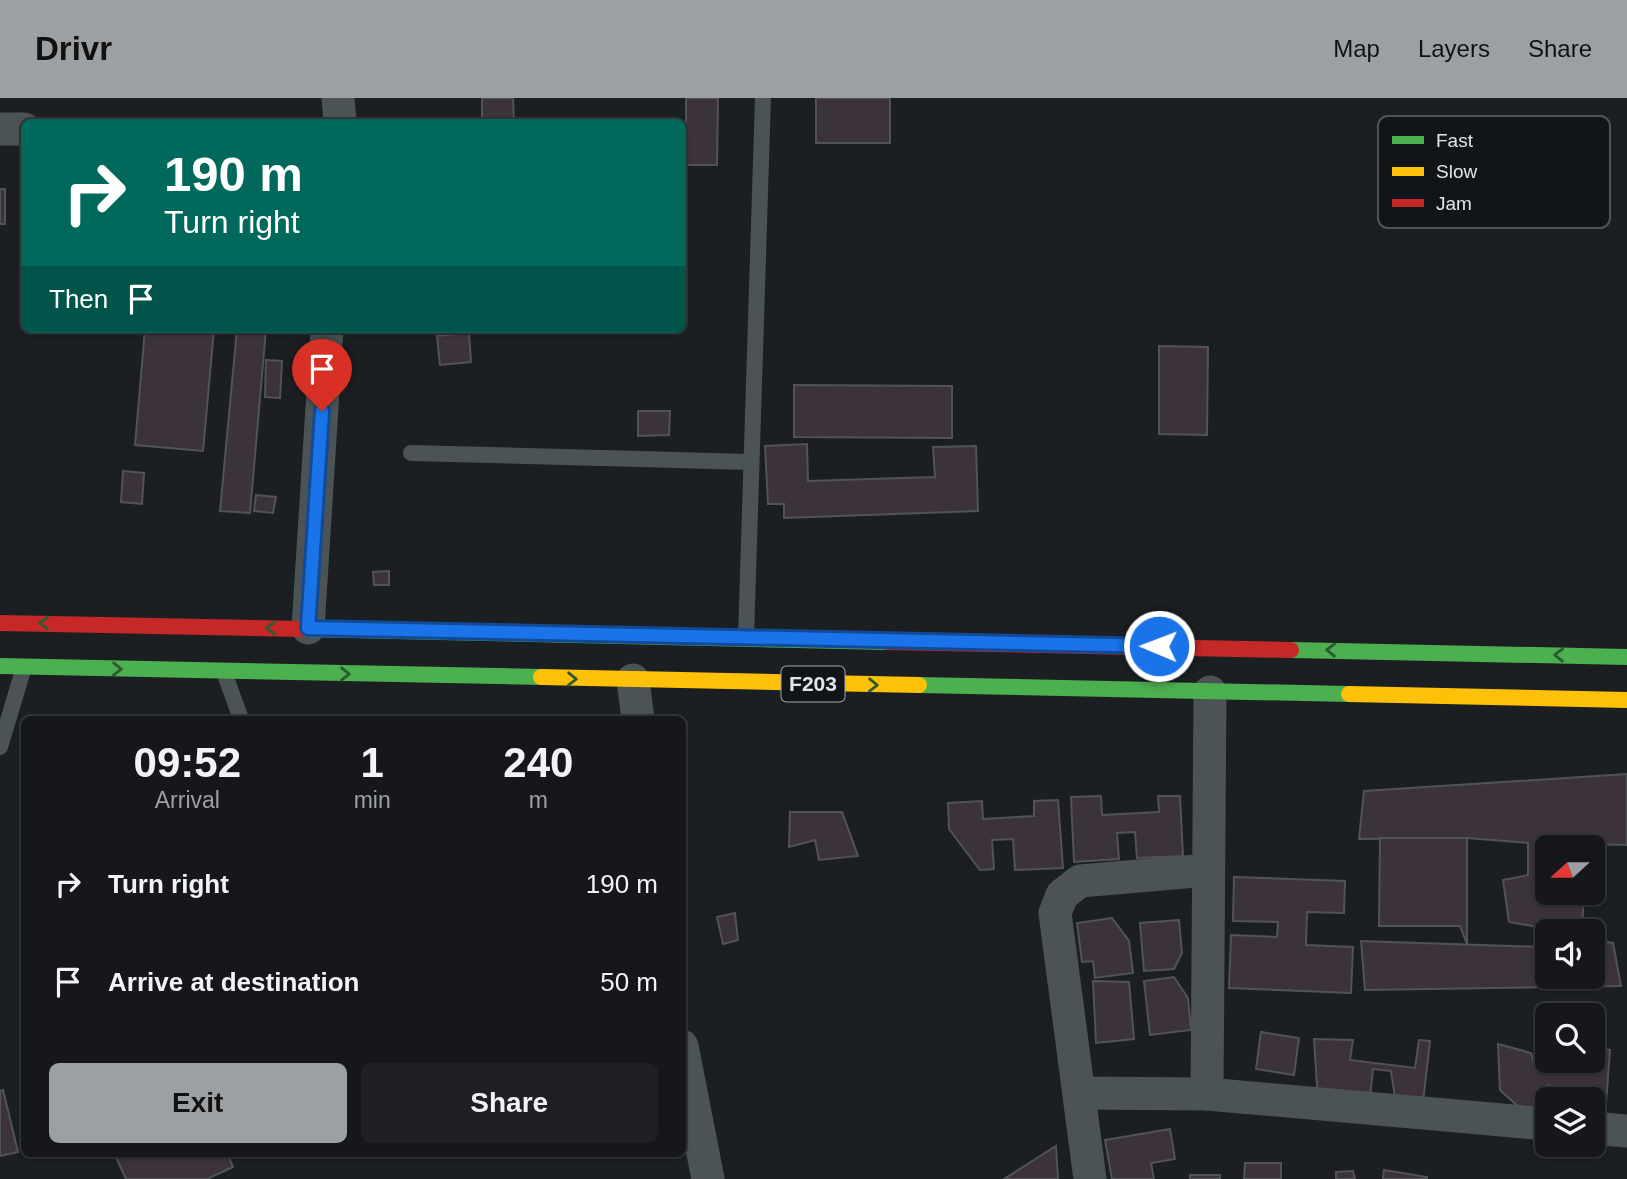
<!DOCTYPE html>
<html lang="en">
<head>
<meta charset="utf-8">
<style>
  body { margin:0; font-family:Helvetica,sans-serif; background:#1e2023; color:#f1f3f6; height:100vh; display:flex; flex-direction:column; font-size:26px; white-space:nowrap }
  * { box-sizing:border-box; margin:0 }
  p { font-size:23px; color:#9d9fa2 }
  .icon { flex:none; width:38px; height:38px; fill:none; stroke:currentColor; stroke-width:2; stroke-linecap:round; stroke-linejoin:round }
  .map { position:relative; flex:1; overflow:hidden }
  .details { position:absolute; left:21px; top:618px; width:665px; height:441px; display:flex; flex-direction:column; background:#15171a; border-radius:10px; box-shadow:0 2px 5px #0004,0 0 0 2px #343639 }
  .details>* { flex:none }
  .hud { position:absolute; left:21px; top:21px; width:665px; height:214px; border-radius:10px; box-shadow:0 2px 5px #0004,0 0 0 2px #343639; background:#00695c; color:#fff; overflow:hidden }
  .needle { width:46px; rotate:249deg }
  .controls { position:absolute; left:1535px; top:737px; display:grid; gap:14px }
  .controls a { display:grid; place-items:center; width:70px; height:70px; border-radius:10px; background:#15171a; box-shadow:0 2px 5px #0004,0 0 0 2px #343639; font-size:35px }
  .pin { position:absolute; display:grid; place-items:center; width:60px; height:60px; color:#fff; margin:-72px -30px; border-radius:50% 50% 50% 0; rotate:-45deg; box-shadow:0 0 7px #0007 }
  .pin .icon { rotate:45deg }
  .me { position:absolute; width:77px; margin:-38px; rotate:271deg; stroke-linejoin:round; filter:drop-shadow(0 0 5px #0008) }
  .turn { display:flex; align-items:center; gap:24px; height:147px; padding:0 28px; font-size:32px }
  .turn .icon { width:91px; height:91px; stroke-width:2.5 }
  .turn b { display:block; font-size:49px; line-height:60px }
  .then { display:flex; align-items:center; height:66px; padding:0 28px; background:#0003; gap:14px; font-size:26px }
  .eta { display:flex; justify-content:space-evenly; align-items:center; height:119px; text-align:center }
  .eta b { font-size:42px; font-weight:800; line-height:49px }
  .primary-button { display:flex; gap:14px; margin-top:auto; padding:14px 28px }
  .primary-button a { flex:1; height:80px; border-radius:10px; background:#9da0a3; color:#111; font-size:28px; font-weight:800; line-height:80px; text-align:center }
  .primary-button a+a { background:#1e2023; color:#f1f3f6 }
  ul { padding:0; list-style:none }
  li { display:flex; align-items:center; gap:21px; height:98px; padding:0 28px }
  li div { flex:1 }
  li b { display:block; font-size:26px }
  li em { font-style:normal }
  header { display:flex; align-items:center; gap:42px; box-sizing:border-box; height:98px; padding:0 35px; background:#9da0a3; color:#111 }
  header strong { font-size:33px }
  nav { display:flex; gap:38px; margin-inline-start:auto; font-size:24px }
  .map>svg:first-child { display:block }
  .building { fill:#3b3339; stroke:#525355; stroke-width:2 }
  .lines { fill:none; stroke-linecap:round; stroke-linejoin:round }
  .lane { stroke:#4b5355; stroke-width:16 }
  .street { stroke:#4b5355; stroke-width:33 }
  .fast { stroke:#4caf50; stroke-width:16 }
  .slow { stroke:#ffc107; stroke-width:16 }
  .jam { stroke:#c62828; stroke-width:16 }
  .oneway { stroke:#2c5a32 }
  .route-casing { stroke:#114b97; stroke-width:18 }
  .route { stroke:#1a73e8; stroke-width:12 }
  .labels { text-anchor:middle; stroke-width:7; stroke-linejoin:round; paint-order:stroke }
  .shield { fill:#11151a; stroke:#a3a7aa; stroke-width:2 }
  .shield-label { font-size:21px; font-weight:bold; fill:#e2e5e8 }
  .key { fill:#11151a; stroke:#505358; stroke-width:2 }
  .key-label { font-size:19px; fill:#e2e5e8 }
</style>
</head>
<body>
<header>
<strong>Drivr</strong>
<nav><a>Map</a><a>Layers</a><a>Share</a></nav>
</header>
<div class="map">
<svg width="1627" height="1081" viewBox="0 0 1627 1081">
  <rect width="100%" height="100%" fill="#1c1f22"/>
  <g class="building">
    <path d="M482 0H513L514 24H482Z"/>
    <path d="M686 0H718L717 67H686Z"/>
    <rect x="816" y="0" width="74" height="45"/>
    <rect x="0" y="91" width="5" height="35"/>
    <path d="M145 231H214L203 353 135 347Z"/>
    <path d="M237 231H266L250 415 220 413Z"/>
    <path d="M469 235 471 264 440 267 437 238Z"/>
    <path d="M1159 248 1208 249 1207 337 1159 336Z"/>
    <path d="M266 262 282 263 280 300 265 299Z"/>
    <path d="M794 287 952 288V340L794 339Z"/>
    <path d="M638 313H670L669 337 638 338Z"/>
    <path d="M807 346 808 383 935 379 933 349 976 348 978 413 784 420V406H768L765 348Z"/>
    <path d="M123 373 144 375 142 406 121 404Z"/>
    <path d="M256 397 276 399 273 415 254 413Z"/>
    <path d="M389 473V487H374L373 474Z"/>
    <path d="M1627 676V747L1587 746V749H1547V794H1584L1582 833H1547V878H1592V842L1613 845 1621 888 1365 892 1361 843 1543 849 1544 830 1509 824 1503 782 1528 777V745L1467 740 1359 741 1364 693Z"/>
    <path d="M1101 698 1102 717 1159 714 1158 698H1180L1183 758 1137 760 1135 734 1117 735 1119 761 1074 764 1071 699Z"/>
    <path d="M1058 702 1063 770 1015 772 1013 741 992 742 994 771 980 772 949 731 948 705 982 703 983 721 1034 718V703Z"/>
    <path d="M790 714H842L858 758 819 762 815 742 789 749Z"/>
    <path d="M1380 740H1467V846L1460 828H1379Z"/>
    <path d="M1234 779 1345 783 1344 815 1307 814 1306 847 1353 849 1351 895 1229 890 1231 837 1277 839 1278 824 1233 823Z"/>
    <path d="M735 815 738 842 723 846 717 819Z"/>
    <path d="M1112 820 1129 843 1133 875 1095 880 1093 863 1082 864 1077 825Z"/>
    <path d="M1179 822 1182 855 1174 871 1144 873 1140 825Z"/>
    <path d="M1174 879 1188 900 1191 932 1150 937 1144 883Z"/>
    <path d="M1093 883 1129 884 1134 941 1096 945Z"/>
    <path d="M1261 934 1299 940 1294 977 1256 971Z"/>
    <path d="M1314 941 1353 942 1350 962 1415 970 1419 942 1430 943 1423 1004 1395 1000 1391 973 1373 971 1369 1009 1318 1003Z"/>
    <path d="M1498 946 1531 955 1535 969 1591 973 1593 950 1610 952 1605 1019 1592 1018V1001H1565L1562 990 1548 987 1541 1016 1521 1011 1500 992Z"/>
    <path d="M3 992 18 1054 0 1058V993Z"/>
    <path d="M1170 1031 1175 1061 1151 1065 1154 1081H1112L1105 1042Z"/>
    <path d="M1056 1048 1058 1081H1004Z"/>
    <path d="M118 1055H227L233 1069 207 1081H126L115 1057Z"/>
    <path d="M1245 1065H1281V1081H1244Z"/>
    <path d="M1384 1072 1427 1079V1081H1383Z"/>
    <path d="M1353 1073 1355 1081H1336V1074Z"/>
    <rect x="1190" y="1077" width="30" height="4"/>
  </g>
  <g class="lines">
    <g class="lane">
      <path d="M411 355 751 364"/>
      <path d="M746 539 763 0"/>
      <path d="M224 574 241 621"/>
      <path d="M0 649 24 569"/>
    </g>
    <g class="street">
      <path d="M338 0 340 24"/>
      <path d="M0 31H24"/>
      <path d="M308 530 327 231"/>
      <path d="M633 582 638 621"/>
      <path d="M1210 594 1207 996 1547 1026"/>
      <path d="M682 948 708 1081"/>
      <path d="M1079 995 1207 996"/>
      <path d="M1592 1030 1627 1033"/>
      <path d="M1090 1081 1055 815 1062 797 1080 783 1208 772"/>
    </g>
    <g class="fast">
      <path d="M304 531 887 544"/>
      <path d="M1291 552 1627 559"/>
      <path d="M0 568 541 579"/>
      <path d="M919 587 1349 596"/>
    </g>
    <g class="slow">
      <path d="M541 579 919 587"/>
      <path d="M1349 596 1627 602"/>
    </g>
    <g class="jam">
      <path d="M0 525 304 531"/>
      <path d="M887 544 1291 552"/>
    </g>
  </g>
  <defs><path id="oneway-chevron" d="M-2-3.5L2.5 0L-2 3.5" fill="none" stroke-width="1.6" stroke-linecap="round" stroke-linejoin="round" transform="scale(1.75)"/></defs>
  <g class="oneway">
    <use href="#oneway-chevron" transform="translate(44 525) rotate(-179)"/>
    <use href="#oneway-chevron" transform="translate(271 530) rotate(-179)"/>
    <use href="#oneway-chevron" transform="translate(1331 552) rotate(-179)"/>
    <use href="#oneway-chevron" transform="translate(1559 557) rotate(-179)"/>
    <use href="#oneway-chevron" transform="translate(117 571) rotate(1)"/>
    <use href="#oneway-chevron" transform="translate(345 576) rotate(1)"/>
    <use href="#oneway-chevron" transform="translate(572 581) rotate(1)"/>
    <use href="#oneway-chevron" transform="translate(873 587) rotate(1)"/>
  </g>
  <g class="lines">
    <g class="route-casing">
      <path id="route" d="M322 313 308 530 1159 548"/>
    </g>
    <use href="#route" class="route"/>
  </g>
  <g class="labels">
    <rect class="shield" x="781.5" y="568.5" width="63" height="35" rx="5"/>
    <g class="shield-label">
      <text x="813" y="593">F203</text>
    </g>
  </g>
  <rect x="1378" y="18" width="232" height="112" rx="10" class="key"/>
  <rect x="1392" y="38" width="32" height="8" fill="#4caf50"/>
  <rect x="1392" y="69" width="32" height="9" fill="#ffc107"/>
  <rect x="1392" y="101" width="32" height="8" fill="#c62828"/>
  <g class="key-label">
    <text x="1436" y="49">Fast</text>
    <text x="1436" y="80">Slow</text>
    <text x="1436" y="112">Jam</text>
  </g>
</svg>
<div class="controls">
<a><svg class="needle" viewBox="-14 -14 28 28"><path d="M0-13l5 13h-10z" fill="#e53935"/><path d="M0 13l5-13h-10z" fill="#9d9fa2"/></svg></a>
<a><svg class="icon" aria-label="sound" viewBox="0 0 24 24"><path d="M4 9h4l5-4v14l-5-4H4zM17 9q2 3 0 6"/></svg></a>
<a><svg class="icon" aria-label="search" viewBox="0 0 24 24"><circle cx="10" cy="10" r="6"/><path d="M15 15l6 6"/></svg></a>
<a><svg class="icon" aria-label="layers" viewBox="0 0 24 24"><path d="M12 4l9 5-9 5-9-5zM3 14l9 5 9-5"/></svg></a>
</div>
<div class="pin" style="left:322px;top:313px;background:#d93025"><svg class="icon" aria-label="arrive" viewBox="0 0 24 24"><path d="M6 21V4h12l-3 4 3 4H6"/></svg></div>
<svg class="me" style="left:1159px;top:548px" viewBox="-20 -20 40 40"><circle r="17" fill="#1a73e8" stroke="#fff" stroke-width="3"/><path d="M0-11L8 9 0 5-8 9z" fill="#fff"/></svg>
<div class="hud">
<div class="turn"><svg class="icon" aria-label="right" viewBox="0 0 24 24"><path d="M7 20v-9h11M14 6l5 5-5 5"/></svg><div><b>190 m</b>Turn right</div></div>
<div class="then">Then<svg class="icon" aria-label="arrive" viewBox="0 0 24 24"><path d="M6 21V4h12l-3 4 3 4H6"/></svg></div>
</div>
<section class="details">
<div class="eta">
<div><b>09:52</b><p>Arrival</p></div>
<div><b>1</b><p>min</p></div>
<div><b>240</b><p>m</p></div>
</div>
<ul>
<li><svg class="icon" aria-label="right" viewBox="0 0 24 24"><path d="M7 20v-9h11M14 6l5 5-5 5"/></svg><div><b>Turn right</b></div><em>190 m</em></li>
<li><svg class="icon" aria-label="arrive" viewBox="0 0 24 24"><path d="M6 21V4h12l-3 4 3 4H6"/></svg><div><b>Arrive at destination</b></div><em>50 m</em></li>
</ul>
<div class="primary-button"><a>Exit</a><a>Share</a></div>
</section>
</div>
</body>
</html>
